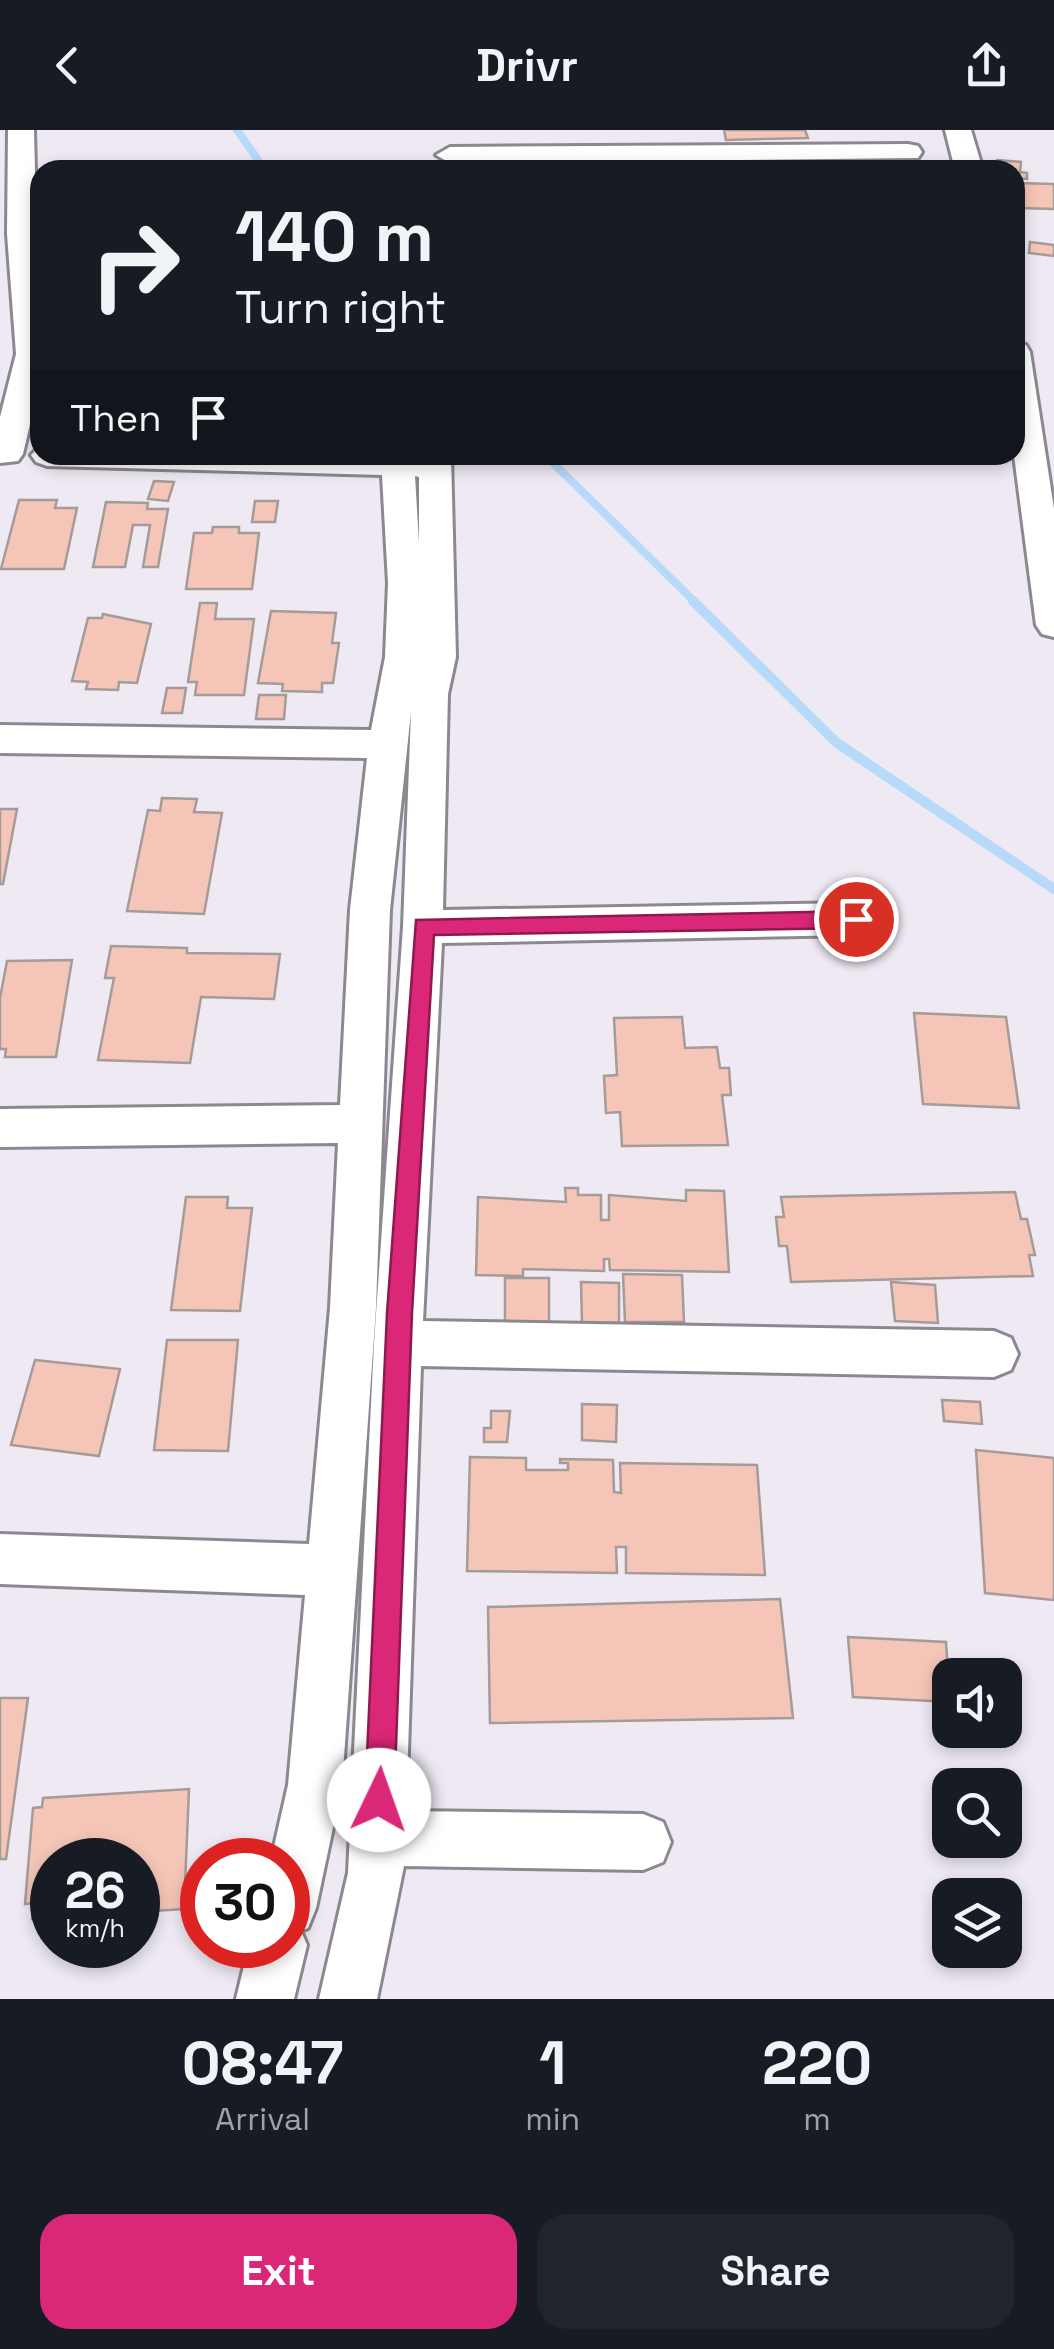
<!DOCTYPE html>
<html lang="en">
<head>
<meta charset="utf-8">
<style>
  body { margin:0; font-family:"Space Grotesk",sans-serif; background:#20242c; color:#f1f3f6; height:100vh; display:flex; flex-direction:column; font-size:38px; white-space:nowrap }
  * { box-sizing:border-box; margin:0 }
  p { font-size:32px; color:#9ea1a6 }
  .icon { flex:none; width:55px; height:55px; fill:none; stroke:currentColor; stroke-width:2; stroke-linecap:round; stroke-linejoin:round }
  .map { position:relative; height:1869px; overflow:hidden }
  .side { display:flex; flex-direction:column; background:#171b24; flex:1 }
  .side>* { flex:none }
  .guide { position:absolute; left:30px; top:30px; width:995px; height:305px; border-radius:30px; box-shadow:0 5px 15px #0003; background:#171b24; color:#f1f3f6; overflow:hidden }
  .fabs { position:absolute; left:932px; top:1528px; display:grid; gap:20px }
  .fabs a { display:grid; place-items:center; width:90px; height:90px; border-radius:20px; background:#171b24; box-shadow:0 5px 15px #0003; font-size:50px }
  .speed { position:absolute; left:30px; top:1708px; display:flex; gap:20px; font-size:50px; font-weight:700; text-align:center }
  .speed>* { display:grid; place-content:center; width:130px; height:130px; border-radius:50%; background:#171b24; box-shadow:0 5px 15px #0003; line-height:1 }
  .speed small { font-size:25px; font-weight:400 }
  .speed .limit { border:15px solid #d22; background:#fff; color:#111 }
  .pin { position:absolute; display:grid; place-items:center; width:85px; height:85px; color:#fff; margin:-42px; border:5px solid #fff; border-radius:50%; box-shadow:0 2px 10px #0007 }
  .me { position:absolute; width:110px; margin:-55px; rotate:3deg; stroke-linejoin:round; filter:drop-shadow(0 0 8px #0008) }
  .turn { display:flex; align-items:center; gap:35px; height:210px; padding:0 40px; font-size:45px }
  .turn .icon { width:130px; height:130px; stroke-width:2.5 }
  .turn b { display:block; font-size:70px; line-height:85px }
  .then { display:flex; align-items:center; height:95px; padding:0 40px; background:#0003; gap:20px; font-size:38px }
  .eta { display:flex; justify-content:space-evenly; align-items:center; height:170px; text-align:center }
  .eta b { font-size:60px; font-weight:600; line-height:70px }
  .cta { display:flex; gap:20px; margin-top:auto; padding:20px 40px }
  .cta a { flex:1; height:115px; border-radius:30px; background:#db2777; color:#fff; font-size:40px; font-weight:600; line-height:115px; text-align:center }
  .cta a+a { background:#20242c; color:#f1f3f6 }
  header { display:flex; justify-content:space-between; align-items:center; height:130px; padding:0 40px; background:#171b24; font-size:45px; font-weight:600 }
  .map>svg:first-child { display:block }
  .lines { fill:none; stroke-linecap:round; stroke-linejoin:round }
  .stream-far1 { stroke:#b7d9fa; stroke-width:8 }
  .stream { stroke:#b7d9fa; stroke-width:10 }
  .building { fill:#f5c6b7; stroke:#a59b98; stroke-width:2.5 }
  .minor-casing { stroke:#8c8890; stroke-width:6 }
  .minor { fill:#fff; fill-rule:evenodd }
  .route { fill:#db2777; stroke:#8e194d; stroke-width:2.5 }
</style>
</head>
<body>
<header><svg class="icon" aria-label="back" viewBox="0 0 24 24"><path d="M15 5l-7 7 7 7"/></svg>Drivr<svg class="icon" aria-label="share" viewBox="0 0 24 24"><path d="M12 15V3M7 8l5-5 5 5M5 13v7h14v-7"/></svg></header>
<div class="map">
<svg width="1054" height="1869" viewBox="0 0 1054 1869">
  <rect width="100%" height="100%" fill="#eee9f2"/>
  <g class="lines">
    <g class="stream-far1">
      <path d="M237 0 265 40"/>
      <path d="M545 325 696 473"/>
    </g>
    <path class="stream" d="M693 471 837 613 1054 759"/>
  </g>
  <g class="building">
    <path d="M724 0H805L808 8 726 10Z"/>
    <path d="M997 30 1021 32 1020 42 1027 43V49L1015 48V40L996 38Z"/>
    <path d="M1015 53 1054 54V79L1020 78 1015 71Z"/>
    <path d="M1030 112 1054 115V126L1029 123Z"/>
    <path d="M154 351 174 352 168 371 148 369Z"/>
    <path d="M19 370H57L55 378H77L64 439H1Z"/>
    <path d="M255 371H278L275 392H252Z"/>
    <path d="M106 372 148 373 147 379H168L158 437H143L150 395H133L125 437H93Z"/>
    <path d="M213 397H239V403H259L252 459H186L194 403H212Z"/>
    <path d="M200 473H217L215 489H254L244 565H195L197 552H188Z"/>
    <path d="M271 481 336 483 332 513H339L333 553H322V562L282 561 283 554 258 553Z"/>
    <path d="M103 484 151 494 137 553 119 552 118 560 86 559 88 552 72 551 88 488H102Z"/>
    <path d="M167 558H186L182 583H162Z"/>
    <path d="M259 565H286L284 589H256Z"/>
    <path d="M162 668 197 669 194 682 222 683 204 784 127 781 148 680 160 681Z"/>
    <path d="M0 679H17L3 754H0Z"/>
    <path d="M111 816 187 818V823L280 824 274 869 201 867 190 933 98 930 114 848H105Z"/>
    <path d="M72 830 56 927H5L6 919H0V868L7 831Z"/>
    <path d="M914 883 1006 887 1019 978 923 974Z"/>
    <path d="M682 887 685 918 717 917 720 938H729L731 965H722L728 1015 622 1016 620 982 606 983 604 946 617 945 614 888Z"/>
    <path d="M565 1058H578V1065H601V1090H609V1065L686 1071V1060L724 1061 729 1142 610 1140 609 1129H604V1141L523 1139V1146L476 1145 478 1067 566 1072Z"/>
    <path d="M1015 1062 1021 1089H1027L1035 1125H1029L1033 1146 791 1152 787 1116H779L776 1087H784L781 1067Z"/>
    <path d="M186 1067H228L227 1078H252L240 1181 171 1180Z"/>
    <path d="M623 1144 682 1145 684 1192H625Z"/>
    <rect x="505" y="1148" width="44" height="47"/>
    <path d="M581 1152 619 1153V1193H582Z"/>
    <path d="M891 1152 935 1155 938 1193 895 1191Z"/>
    <path d="M167 1210H238L228 1321 154 1320Z"/>
    <path d="M35 1230 120 1239 99 1326 11 1315Z"/>
    <path d="M942 1270 980 1272 982 1294 944 1291Z"/>
    <path d="M582 1274 617 1275 616 1312 582 1310Z"/>
    <path d="M491 1281H510L507 1312H484V1298H491Z"/>
    <path d="M976 1320 1054 1328V1470L985 1463Z"/>
    <path d="M470 1327 526 1328V1340H568V1333H560V1329L613 1330 614 1362 621 1363 620 1333 757 1335 765 1445 626 1443V1417H616L617 1443 467 1441Z"/>
    <path d="M780 1469 793 1588 490 1593 488 1477Z"/>
    <path d="M848 1507 946 1512 950 1572 853 1567Z"/>
    <path d="M0 1568H28L6 1729H0Z"/>
    <path d="M189 1659 184 1779 138 1782V1730H52V1788L32 1789 34 1773 25 1774 33 1678 42 1677 43 1668Z"/>
  </g>
  <g class="lines">
    <g class="minor-casing">
      <g id="minor">
        <path d="M8 0H34L40 251 23 324 18 331 0 333V287L16 224 7 104Z"/>
        <path d="M945 0H971L983 40H955Z"/>
        <path d="M908 14 918 16 922 22 918 28 450 33 436 25 450 17Z"/>
        <path d="M1015 213 1026 215 1030 222 1054 379V507L1042 504 1036 495 1014 325Z"/>
        <path d="M40 316V325H451L456 527 448 564 443 780 856 773 870 778 876 789 870 800 856 805 442 813 423 1191 994 1201 1011 1208 1018 1224 1011 1240 994 1247 421 1236 406 1681 643 1684 663 1692 671 1712 663 1732 643 1740 404 1736 377 1869H319L348 1743 374 1213 403 797 411 582 390 780 376 1178 342 1655 316 1778 308 1798 301 1801 307 1815 294 1869H236L249 1815H288V1730H271L288 1655 305 1465 0 1454V1404L309 1414 330 1178 338 1013 0 1017V979L340 975 350 780 367 628 0 623V595L371 600 385 527 388 453 382 345 47 336 36 332 31 325ZM415 346 419 347V413Z"/>
      </g>
    </g>
    <use href="#minor" class="minor"/>
  </g>
  <path class="route" d="M856 781 866 789 856 798 434 805 412 1183 394 1670 390 1680 379 1685 369 1680 365 1670 387 1183 416 790Z"/>
</svg>
<div class="fabs">
<a><svg class="icon" aria-label="sound" viewBox="0 0 24 24"><path d="M4 9h4l5-4v14l-5-4H4zM17 9q2 3 0 6"/></svg></a>
<a><svg class="icon" aria-label="search" viewBox="0 0 24 24"><circle cx="10" cy="10" r="6"/><path d="M15 15l6 6"/></svg></a>
<a><svg class="icon" aria-label="layers" viewBox="0 0 24 24"><path d="M12 4l9 5-9 5-9-5zM3 14l9 5 9-5"/></svg></a>
</div>
<div class="speed"><div>26<small>km/h</small></div><div class="limit">30</div></div>
<div class="pin" style="left:856px;top:789px;background:#d93025"><svg class="icon" aria-label="arrive" viewBox="0 0 24 24"><path d="M6 21V4h12l-3 4 3 4H6"/></svg></div>
<svg class="me" style="left:379px;top:1670px" viewBox="-20 -20 40 40"><circle r="19" fill="#fff"/><path d="M0-13L10 11 0 6-10 11z" fill="#db2777"/></svg>
<div class="guide">
<div class="turn"><svg class="icon" aria-label="right" viewBox="0 0 24 24"><path d="M7 20v-9h11M14 6l5 5-5 5"/></svg><div><b>140 m</b>Turn right</div></div>
<div class="then">Then<svg class="icon" aria-label="arrive" viewBox="0 0 24 24"><path d="M6 21V4h12l-3 4 3 4H6"/></svg></div>
</div>
</div>
<section class="side">
<div class="eta">
<div><b>08:47</b><p>Arrival</p></div>
<div><b>1</b><p>min</p></div>
<div><b>220</b><p>m</p></div>
</div>
<div class="cta"><a>Exit</a><a>Share</a></div>
</section>
</body>
</html>
